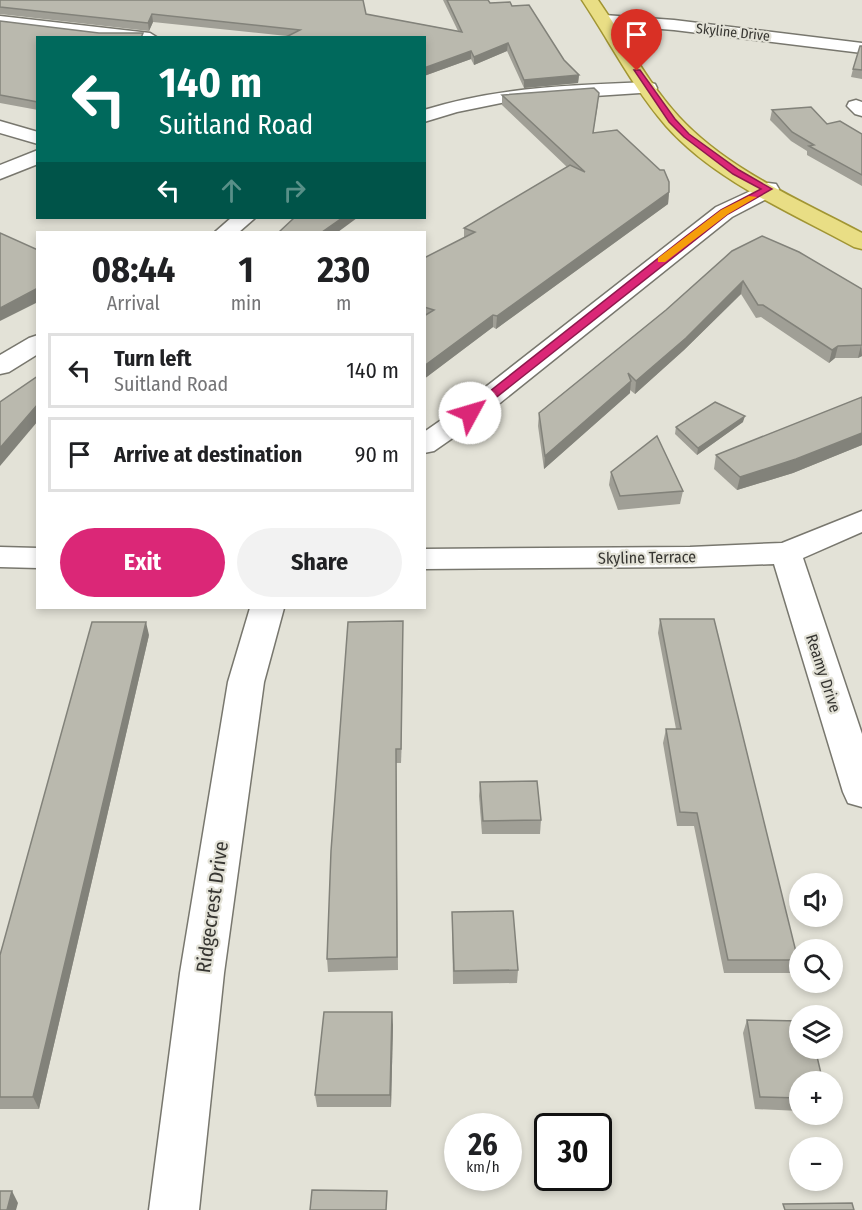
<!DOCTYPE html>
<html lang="en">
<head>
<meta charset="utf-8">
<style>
  body { margin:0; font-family:"Fira Sans Condensed",sans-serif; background:#f2f2f2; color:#202124; height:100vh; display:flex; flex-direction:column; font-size:22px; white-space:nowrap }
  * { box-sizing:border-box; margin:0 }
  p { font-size:20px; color:#757577 }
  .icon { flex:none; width:33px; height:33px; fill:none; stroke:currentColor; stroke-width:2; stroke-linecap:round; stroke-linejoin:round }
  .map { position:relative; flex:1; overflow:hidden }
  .details { position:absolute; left:36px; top:231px; width:390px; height:378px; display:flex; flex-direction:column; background:#fff; border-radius:0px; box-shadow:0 3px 9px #0003 }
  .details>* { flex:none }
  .top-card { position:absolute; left:36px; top:36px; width:390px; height:183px; border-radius:0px; box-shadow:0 3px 9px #0003; background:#00695c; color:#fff; overflow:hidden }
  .tools { position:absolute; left:789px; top:873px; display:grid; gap:12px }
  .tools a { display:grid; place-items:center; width:54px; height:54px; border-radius:50%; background:#fff; box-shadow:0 3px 9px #0003; font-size:30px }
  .speed { position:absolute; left:444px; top:1113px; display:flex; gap:12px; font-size:30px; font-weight:700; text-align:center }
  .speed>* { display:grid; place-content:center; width:78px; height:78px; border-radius:50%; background:#fff; box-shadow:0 3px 9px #0003; line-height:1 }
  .speed small { font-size:15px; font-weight:400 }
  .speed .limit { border:3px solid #111; border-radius:9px; background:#fff; color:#111 }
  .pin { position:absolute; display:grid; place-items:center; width:51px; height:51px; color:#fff; margin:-62px -26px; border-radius:50% 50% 50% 0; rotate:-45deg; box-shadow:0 0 6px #0007 }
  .pin .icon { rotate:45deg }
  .me { position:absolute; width:66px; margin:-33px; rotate:51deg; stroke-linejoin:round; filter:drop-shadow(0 0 4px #0008) }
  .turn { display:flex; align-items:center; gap:21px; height:126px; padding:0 24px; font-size:27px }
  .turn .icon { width:78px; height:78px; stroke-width:2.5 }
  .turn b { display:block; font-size:42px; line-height:51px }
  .lanes { display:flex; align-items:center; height:57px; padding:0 24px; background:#0003; justify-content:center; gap:30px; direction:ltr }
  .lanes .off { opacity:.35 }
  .eta { display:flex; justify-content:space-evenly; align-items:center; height:102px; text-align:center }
  .eta b { font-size:36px; font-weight:700; line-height:42px }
  .cta { display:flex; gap:12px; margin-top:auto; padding:12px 24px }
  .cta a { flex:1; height:69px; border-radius:36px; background:#db2777; color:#fff; font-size:24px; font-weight:700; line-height:69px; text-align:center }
  .cta a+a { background:#f2f2f2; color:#202124 }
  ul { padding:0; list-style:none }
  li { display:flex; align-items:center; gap:18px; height:75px; margin:0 12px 9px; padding:0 12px; border:3px solid #e0e0e0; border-radius:0px }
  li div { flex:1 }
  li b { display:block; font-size:22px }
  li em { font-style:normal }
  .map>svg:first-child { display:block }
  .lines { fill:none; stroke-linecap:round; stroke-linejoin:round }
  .minor-casing { stroke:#78776e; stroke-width:3 }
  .major-casing { stroke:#a19533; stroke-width:3 }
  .minor { fill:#fff; fill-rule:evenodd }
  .major { fill:#e9de85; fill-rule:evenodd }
  .wall { fill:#a09f96 }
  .shaded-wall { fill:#82827a }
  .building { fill:#bab9ae; stroke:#82827a; stroke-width:1.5 }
  .route { fill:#db2777; stroke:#8e194d; stroke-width:1.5 }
  .slow { fill:#f59e0b }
  .labels { text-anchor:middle; stroke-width:4.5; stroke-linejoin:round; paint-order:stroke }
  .far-street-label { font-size:14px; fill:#373632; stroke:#e3e2d7 }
  .street-label { font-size:16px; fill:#373632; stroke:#e3e2d7 }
  .near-street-label { font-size:20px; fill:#373632; stroke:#e3e2d7 }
</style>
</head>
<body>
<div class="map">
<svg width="862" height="1210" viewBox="0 0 862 1210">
  <rect width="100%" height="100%" fill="#e3e2d7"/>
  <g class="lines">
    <g class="minor-casing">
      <g id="minor">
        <path d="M604 15 674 20 862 43V53L674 30 598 24 596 20 598 16Z"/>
        <path d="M0 16 150 33 158 38H101L0 26Z"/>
        <path d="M648 82 655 84 657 88 655 92 506 102 457 112 424 122V110C497 87 572 85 648 82Z"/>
        <path d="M856 100 862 102V116L855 114 847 106 849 102Z"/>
        <path d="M0 121 38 132V144L0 133Z"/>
        <path d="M38 150V164L0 179V165Z"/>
        <path d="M768 183 776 184 779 189 776 194 732 217 480 419 434 451 424 453V432L460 407 716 207Z"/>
        <path d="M231 218H255L239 232H215Z"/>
        <path d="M38 335V354L9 372 0 374V355L29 338Z"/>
        <path d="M862 511V532L803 558 862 734V807L848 803 843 792 774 564 690 567 424 569V549L690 547 782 543Z"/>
        <path d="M0 547 38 548V568L0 567Z"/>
        <path d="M250 608H284L264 682 224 973 199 1210H149L180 973 228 682Z"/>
      </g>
    </g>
    <g class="major-casing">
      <path id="major" d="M582 0H598C625 39 647 82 679 117 728 170 800 200 862 233V249L854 247C790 212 715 181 666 126 633 88 610 42 582 0Z"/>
    </g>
    <use href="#minor" class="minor"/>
    <use href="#major" class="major"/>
  </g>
  <g class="wall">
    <path d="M0 0 366 14 458 31 443 0H488L490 3 512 6 579 75 578 83 524 88 507 51 474 65 471 59 424 76V38L287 36 153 22 149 31 0 14Z"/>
    <path d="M0 21 38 38V110L0 103Z"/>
    <path d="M862 46V79L851 77 853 69Z"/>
    <path d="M502 95 598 104 593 133 669 192 668 204 496 329 493 327 424 379V258L464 238V228L567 167 502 105Z"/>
    <path d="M772 110 862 134V186L807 155V151L791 141 770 120Z"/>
    <path d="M732 251 862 289V356L858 358H835L829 363 761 317 756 318 741 294 684 350 635 394 630 390V393L544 469 538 426 539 413 666 310Z"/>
    <path d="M862 397V445L793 473 737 490 714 469 716 455Z"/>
    <path d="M743 422 697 455 675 434 676 427Z"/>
    <path d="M611 472 683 491 680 504 618 510 609 485Z"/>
    <path d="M660 619 798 960 793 973H724L694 826H677L663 743 666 729H676L658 633Z"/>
    <path d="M149 635 39 1109H0V955Z"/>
    <path d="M403 635 401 763H396L398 970 328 972 327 959Z"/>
    <path d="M480 782 541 820 540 834H482L479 796Z"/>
    <path d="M452 912 518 970 517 983 453 984Z"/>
    <path d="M747 1020 800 1082V1111L755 1109 743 1033Z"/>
    <path d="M393 1025 391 1107H317L315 1095Z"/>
  </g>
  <g class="shaded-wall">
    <path d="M152 14 153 22 149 31 148 23Z"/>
    <path d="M508 43 507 51 474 65V57Z"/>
    <path d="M471 51V59L424 76V68Z"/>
    <path d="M579 75 578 83 524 88V80Z"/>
    <path d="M669 192 668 204 496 329 497 316Z"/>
    <path d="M342 218H357L338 232H322Z"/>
    <path d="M743 281 741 294 684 350 635 394 636 381Z"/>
    <path d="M38 288V302L0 321V308Z"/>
    <path d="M493 315V327L424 379V366Z"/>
    <path d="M861 345 862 356 858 358Z"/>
    <path d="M838 346 835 358 829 363 832 350Z"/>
    <path d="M631 381 630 393 544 469 545 456Z"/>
    <path d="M38 404V421L0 466V448Z"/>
    <path d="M745 416 743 422 697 455 698 448Z"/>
    <path d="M862 433V445L793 473 737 490 740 477Z"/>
    <path d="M403 621V635L401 763V749Z"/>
    <path d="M146 622 149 635 39 1109 33 1097Z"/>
    <path d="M392 1012 393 1025 391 1107 390 1095Z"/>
    <path d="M12 1191 18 1203 16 1210H7Z"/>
  </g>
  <g class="building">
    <path d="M0 0H363L366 14 462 32 447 0H488L490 3 510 2 512 6 529 5 564 60 579 75 524 80 508 43 474 57 471 51 424 68V38H284L300 30 152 14 148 23 0 7Z"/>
    <path d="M0 21 99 33H143L141 38H38V102L0 95Z"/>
    <path d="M860 46H862V70L853 69Z"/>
    <path d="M594 88 599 93 593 133 617 130 660 170H664L669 182V192L497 316 493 315 424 366V316L434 310 424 307V258L475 232 464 228 570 165 585 172 502 95Z"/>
    <path d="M811 107 827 124 840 121 862 134V175L809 146 814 145 792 132 772 110Z"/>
    <path d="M294 218H342L322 232H279Z"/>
    <path d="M0 233 38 250V288L0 308Z"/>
    <path d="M762 236 799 252 862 289V345L838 346 832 350 763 305H758L743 281 686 338 636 381 628 373 631 381 545 456 539 413 666 310 732 251Z"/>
    <path d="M38 376V404L0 448V402Z"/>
    <path d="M862 397V433L796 459 740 477 716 455Z"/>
    <path d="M715 402 745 416 698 448 676 427Z"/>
    <path d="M657 436 683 491 620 496 611 472Z"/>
    <path d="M660 619H714L798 960H728L697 813 680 812 666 729H681Z"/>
    <path d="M403 621 401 749H396L397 957 327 959 331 851 348 622Z"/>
    <path d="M92 622H146L33 1097H0V955Z"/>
    <path d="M537 781 541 820 483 821 480 782Z"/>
    <path d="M513 911 518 970 454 971 452 912Z"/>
    <path d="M324 1012H392L390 1095H315Z"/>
    <path d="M747 1020 800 1021V1048H815L823 1082H800V1098L760 1097Z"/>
    <path d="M312 1190 387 1191 386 1210H310Z"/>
    <path d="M0 1191H12L7 1210H0Z"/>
    <path d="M852 1203 854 1210H785L783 1204Z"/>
  </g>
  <path class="route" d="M634 70H640L675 119 689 134 739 170 772 189 728 214 474 415H466V410L685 237 721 210 761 189 733 174 684 137 669 122Z"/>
  <path class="slow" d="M749 196 757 197 728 214 665 262H658V258L721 210Z"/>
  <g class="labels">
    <g class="far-street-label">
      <text transform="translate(733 32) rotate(6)" y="5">Skyline Drive</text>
    </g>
    <g class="street-label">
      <text transform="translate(647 557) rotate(-1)" y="6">Skyline Terrace</text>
      <text transform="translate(824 673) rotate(72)" y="6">Reamy Drive</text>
    </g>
    <g class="near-street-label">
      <text transform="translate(212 907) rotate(-82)" y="7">Ridgecrest Drive</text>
    </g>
  </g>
</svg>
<div class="tools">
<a><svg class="icon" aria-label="sound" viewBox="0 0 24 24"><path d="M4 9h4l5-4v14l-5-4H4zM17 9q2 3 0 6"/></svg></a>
<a><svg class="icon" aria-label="search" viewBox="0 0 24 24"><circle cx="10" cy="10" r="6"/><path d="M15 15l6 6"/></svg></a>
<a><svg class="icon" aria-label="layers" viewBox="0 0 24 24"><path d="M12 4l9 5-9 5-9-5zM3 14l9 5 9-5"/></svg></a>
<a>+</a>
<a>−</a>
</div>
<div class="speed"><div>26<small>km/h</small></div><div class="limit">30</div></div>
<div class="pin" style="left:637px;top:71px;background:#d93025"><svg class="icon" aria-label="arrive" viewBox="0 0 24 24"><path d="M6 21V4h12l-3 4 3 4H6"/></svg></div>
<svg class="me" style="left:470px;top:413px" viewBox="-20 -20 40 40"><circle r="19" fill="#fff"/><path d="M0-13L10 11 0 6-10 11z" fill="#db2777"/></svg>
<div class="top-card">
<div class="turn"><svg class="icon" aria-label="left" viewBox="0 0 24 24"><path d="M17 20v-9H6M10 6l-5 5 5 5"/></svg><div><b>140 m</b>Suitland Road</div></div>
<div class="lanes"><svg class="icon" aria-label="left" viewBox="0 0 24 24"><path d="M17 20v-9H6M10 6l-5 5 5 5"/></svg><svg class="icon off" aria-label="ahead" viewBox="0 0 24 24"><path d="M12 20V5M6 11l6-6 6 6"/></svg><svg class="icon off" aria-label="right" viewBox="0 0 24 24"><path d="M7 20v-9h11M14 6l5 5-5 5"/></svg></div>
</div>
<section class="details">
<div class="eta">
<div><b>08:44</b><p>Arrival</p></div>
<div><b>1</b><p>min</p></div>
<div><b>230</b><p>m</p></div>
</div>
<ul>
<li><svg class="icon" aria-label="left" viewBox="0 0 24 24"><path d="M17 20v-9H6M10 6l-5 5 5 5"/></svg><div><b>Turn left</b><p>Suitland Road</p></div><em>140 m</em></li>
<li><svg class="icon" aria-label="arrive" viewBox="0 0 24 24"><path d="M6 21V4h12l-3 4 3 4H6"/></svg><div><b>Arrive at destination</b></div><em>90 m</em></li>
</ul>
<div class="cta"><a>Exit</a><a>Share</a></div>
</section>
</div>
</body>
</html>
